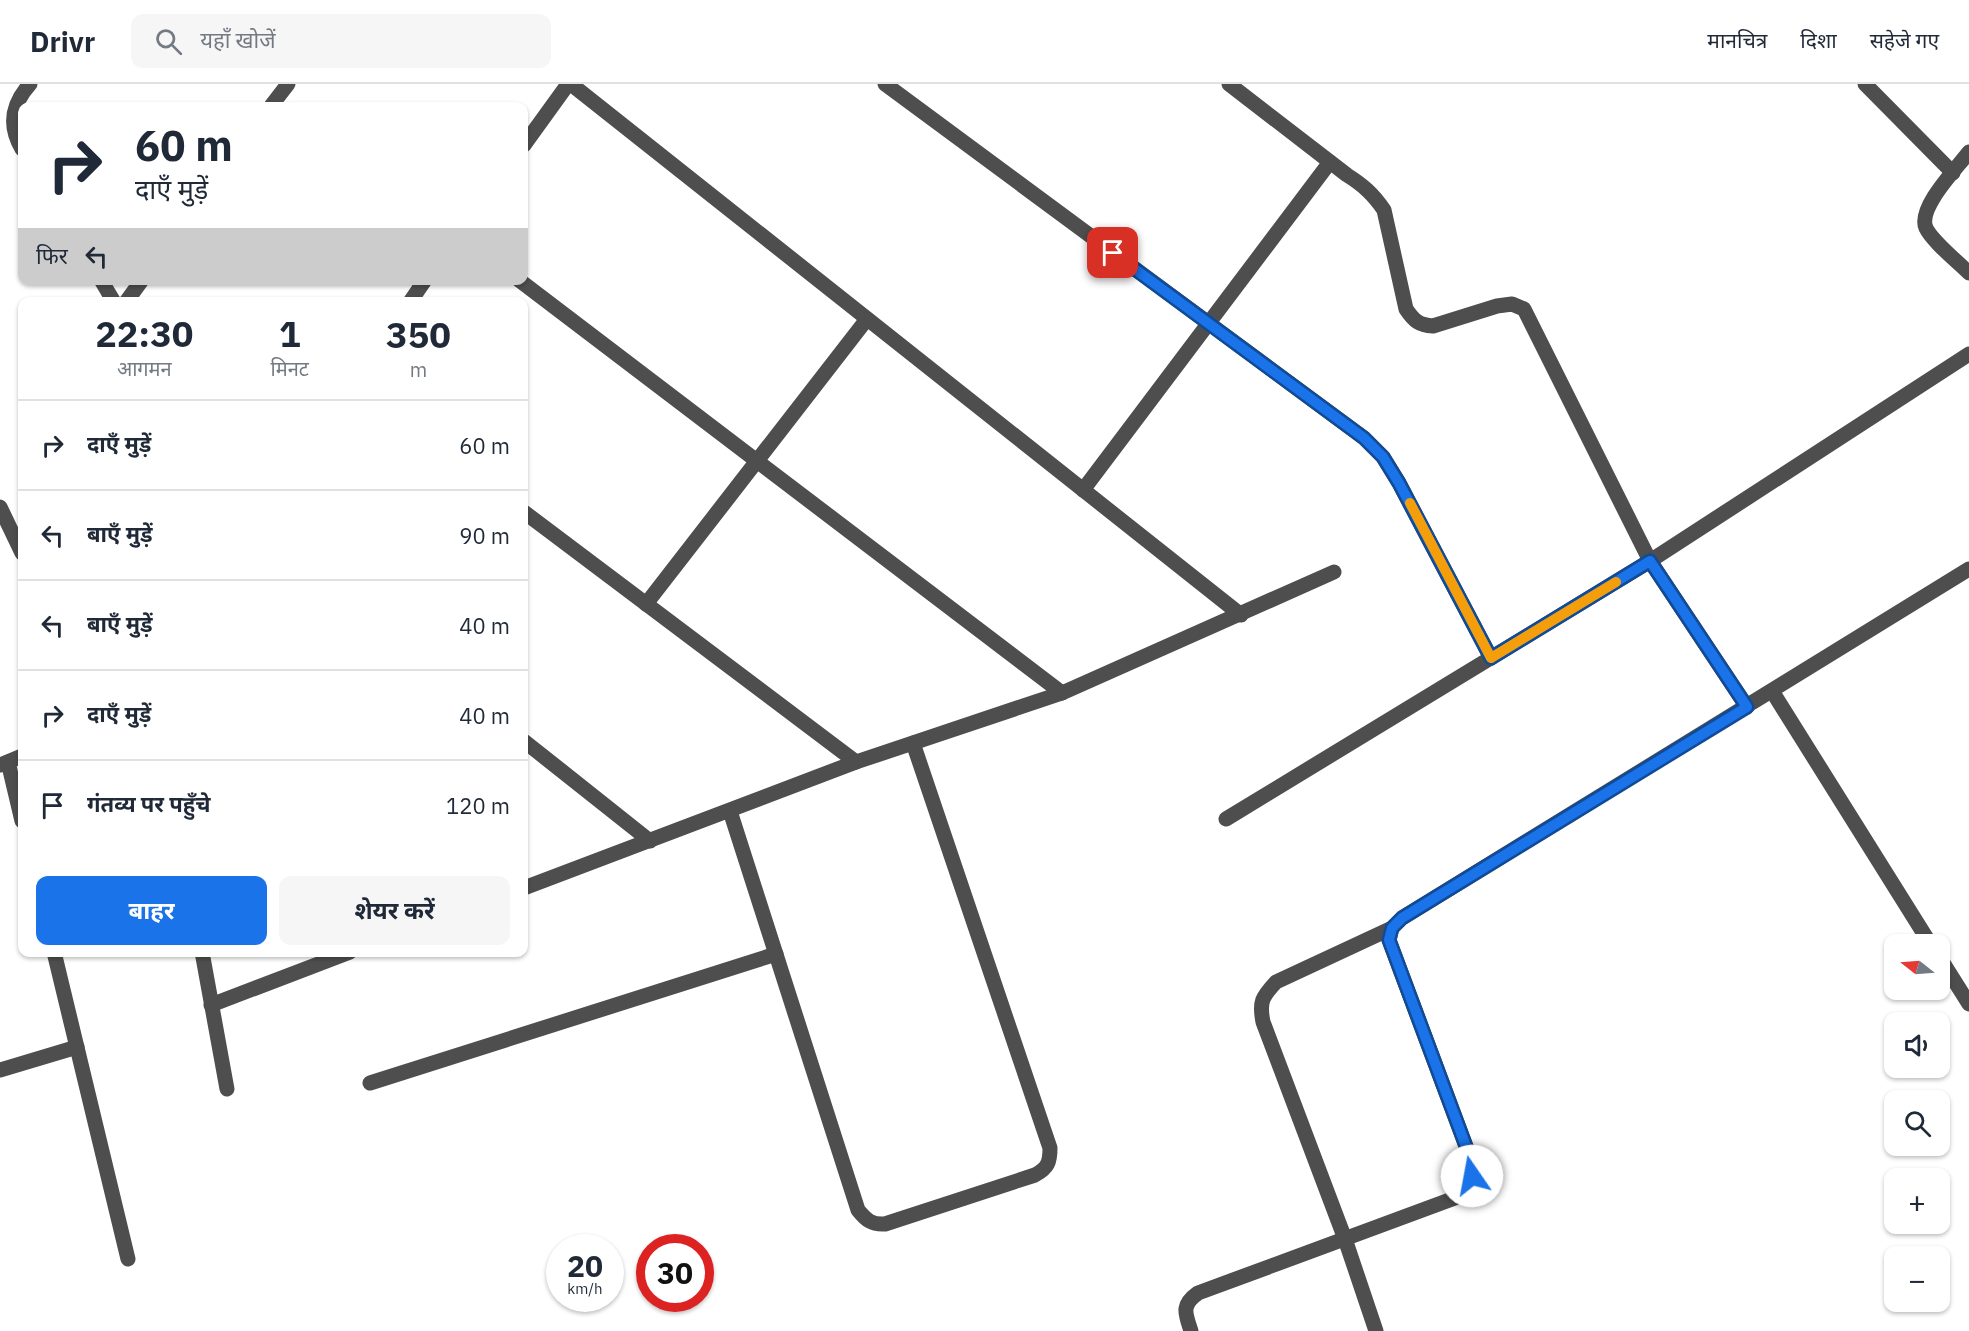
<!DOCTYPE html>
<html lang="hi">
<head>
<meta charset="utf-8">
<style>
  body { margin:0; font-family:"IBM Plex Sans","Noto Sans Devanagari",sans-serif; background:#f6f6f7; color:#1f2937; height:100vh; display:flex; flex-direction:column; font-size:22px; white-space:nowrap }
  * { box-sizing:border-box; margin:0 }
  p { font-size:20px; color:#747a83 }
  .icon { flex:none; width:33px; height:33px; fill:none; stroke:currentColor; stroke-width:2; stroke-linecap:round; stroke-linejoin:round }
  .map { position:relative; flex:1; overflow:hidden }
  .sheet { position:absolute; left:18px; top:213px; width:510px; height:660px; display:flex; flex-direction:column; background:#fff; border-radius:12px; box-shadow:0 2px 4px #0004 }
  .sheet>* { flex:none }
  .banner { position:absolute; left:18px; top:18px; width:510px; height:183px; border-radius:12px; box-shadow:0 2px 4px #0004; background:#fff; color:#1f2937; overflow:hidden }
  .needle { width:39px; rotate:287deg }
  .buttons { position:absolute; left:1884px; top:850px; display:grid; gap:12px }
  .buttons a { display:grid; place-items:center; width:66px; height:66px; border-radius:12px; background:#fff; box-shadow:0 2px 4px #0004; font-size:30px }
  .speed { position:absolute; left:546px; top:1150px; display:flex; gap:12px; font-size:30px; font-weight:700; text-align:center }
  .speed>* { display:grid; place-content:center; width:78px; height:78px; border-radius:50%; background:#fff; box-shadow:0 2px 4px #0004; line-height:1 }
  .speed small { font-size:15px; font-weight:400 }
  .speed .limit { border:9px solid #d22; background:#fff; color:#111 }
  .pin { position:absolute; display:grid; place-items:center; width:51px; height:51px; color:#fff; margin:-26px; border-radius:12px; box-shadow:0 3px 9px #0006 }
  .me { position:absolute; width:66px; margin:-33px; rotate:348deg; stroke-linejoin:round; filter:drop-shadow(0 0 4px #0008) }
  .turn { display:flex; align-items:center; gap:21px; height:126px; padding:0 18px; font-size:27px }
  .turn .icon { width:78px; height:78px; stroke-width:2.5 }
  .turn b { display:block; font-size:42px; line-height:51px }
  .then { display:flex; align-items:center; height:57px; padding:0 18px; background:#0003; gap:12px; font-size:22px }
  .eta { display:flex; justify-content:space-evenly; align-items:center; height:102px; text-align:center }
  .eta b { font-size:36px; font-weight:700; line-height:42px }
  .button { display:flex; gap:12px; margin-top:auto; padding:12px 18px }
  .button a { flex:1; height:69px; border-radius:12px; background:#1a73e8; color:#fff; font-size:24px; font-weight:700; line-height:69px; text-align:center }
  .button a+a { background:#f6f6f7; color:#1f2937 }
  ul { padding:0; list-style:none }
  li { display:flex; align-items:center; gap:18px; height:90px; padding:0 18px; border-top:2px solid #e0e1e3 }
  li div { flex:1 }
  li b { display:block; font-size:22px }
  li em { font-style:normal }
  header { display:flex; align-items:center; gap:36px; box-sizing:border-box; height:84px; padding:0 30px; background:#fff; border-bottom:2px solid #e0e1e3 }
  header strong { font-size:28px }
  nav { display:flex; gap:33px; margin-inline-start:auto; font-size:21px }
  .search { width:420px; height:54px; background:#f6f6f7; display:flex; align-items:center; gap:15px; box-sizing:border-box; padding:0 21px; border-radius:12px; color:#747a83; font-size:22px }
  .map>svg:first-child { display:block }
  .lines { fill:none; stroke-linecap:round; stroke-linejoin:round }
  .minor { stroke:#4e4e4e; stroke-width:15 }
  .route-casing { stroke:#114b97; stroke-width:15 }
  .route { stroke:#1a73e8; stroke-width:10 }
  .slow { stroke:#f59e0b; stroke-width:10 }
</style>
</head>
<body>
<header>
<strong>Drivr</strong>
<div class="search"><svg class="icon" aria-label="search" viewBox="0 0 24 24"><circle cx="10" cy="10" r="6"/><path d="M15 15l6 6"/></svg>यहाँ खोजें</div>
<nav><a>मानचित्र</a><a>दिशा</a><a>सहेजे गए</a></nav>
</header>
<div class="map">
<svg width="1969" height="1247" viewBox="0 0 1969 1247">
  <rect width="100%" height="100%" fill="#fff"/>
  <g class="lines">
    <g class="minor">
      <path d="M571 0 1241 531"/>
      <path d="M885 0 1364 354 1383 373 1399 399 1491 574"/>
      <path d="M1229 0 1347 91C1363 101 1373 110 1384 126L1406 225C1414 237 1419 241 1433 242L1497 222 1512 220 1524 225 1650 477 1747 623"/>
      <path d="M1865 0 1953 89"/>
      <path d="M271 22 288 0"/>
      <path d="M524 61 568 0"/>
      <path d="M22 65C8 41 12 20 30 0"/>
      <path d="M1969 68C1957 84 1917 124 1926 144 1932 157 1958 178 1969 189"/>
      <path d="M101 196 114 218"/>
      <path d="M519 196 1062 609"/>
      <path d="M126 218 142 196"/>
      <path d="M410 218 425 196"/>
      <path d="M1083 406 1330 78"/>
      <path d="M0 423 22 469"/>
      <path d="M524 428 856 678"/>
      <path d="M646 520 867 235"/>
      <path d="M1772 607 1931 861"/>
      <path d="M524 657 650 757"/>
      <path d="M8 678 22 737"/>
      <path d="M0 681 22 672"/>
      <path d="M730 727 858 1126C866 1136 872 1141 885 1140L1035 1091C1048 1084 1050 1078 1050 1064L913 659"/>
      <path d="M1226 735 1650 477 1969 270"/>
      <path d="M524 804 856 678 1062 609 1334 488"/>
      <path d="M54 868 128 1175"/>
      <path d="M202 868 227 1005"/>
      <path d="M1940 874 1969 920"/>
      <path d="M211 921 350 868"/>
      <path d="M0 986 77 963"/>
      <path d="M370 999 776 870"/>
      <path d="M1191 1247C1185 1229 1181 1221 1198 1209L1463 1111C1473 1098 1472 1089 1470 1073L1389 856 1392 844 1402 834 1969 485"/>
      <path d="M1376 1247 1345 1155 1263 938C1259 918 1262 913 1276 898L1392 844"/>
    </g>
  </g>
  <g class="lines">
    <g class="route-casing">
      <path id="route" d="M1113 169 1364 354 1383 373 1399 399 1491 574 1650 477 1747 623 1402 834 1392 844 1389 856 1470 1073 1472 1092"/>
    </g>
    <use href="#route" class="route"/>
    <path class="slow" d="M1410 419 1491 574 1616 498"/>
  </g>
</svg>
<div class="buttons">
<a><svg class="needle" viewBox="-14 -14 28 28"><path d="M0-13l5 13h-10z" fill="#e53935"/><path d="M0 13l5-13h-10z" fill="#747a83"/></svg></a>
<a><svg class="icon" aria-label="sound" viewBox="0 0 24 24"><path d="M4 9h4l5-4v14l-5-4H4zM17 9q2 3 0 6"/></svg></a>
<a><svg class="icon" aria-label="search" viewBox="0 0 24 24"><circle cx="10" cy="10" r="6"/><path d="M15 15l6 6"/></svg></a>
<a>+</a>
<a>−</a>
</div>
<div class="speed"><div>20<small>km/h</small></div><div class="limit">30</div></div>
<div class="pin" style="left:1113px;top:169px;background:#d93025"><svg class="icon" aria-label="arrive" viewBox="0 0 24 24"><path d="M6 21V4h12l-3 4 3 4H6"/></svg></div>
<svg class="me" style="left:1472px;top:1092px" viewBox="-20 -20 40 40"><circle r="19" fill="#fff"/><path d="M0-13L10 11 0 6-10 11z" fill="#1a73e8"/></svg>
<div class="banner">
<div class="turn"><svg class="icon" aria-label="right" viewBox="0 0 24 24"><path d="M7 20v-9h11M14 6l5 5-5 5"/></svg><div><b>60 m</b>दाएँ मुड़ें</div></div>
<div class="then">फिर<svg class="icon" aria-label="left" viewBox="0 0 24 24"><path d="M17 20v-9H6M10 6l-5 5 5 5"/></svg></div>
</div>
<section class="sheet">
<div class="eta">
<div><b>22:30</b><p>आगमन</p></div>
<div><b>1</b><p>मिनट</p></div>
<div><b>350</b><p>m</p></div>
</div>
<ul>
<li><svg class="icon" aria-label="right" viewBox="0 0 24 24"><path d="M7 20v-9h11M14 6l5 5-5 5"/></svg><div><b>दाएँ मुड़ें</b></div><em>60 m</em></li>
<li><svg class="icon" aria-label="left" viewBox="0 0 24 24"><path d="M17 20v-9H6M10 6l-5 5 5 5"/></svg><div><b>बाएँ मुड़ें</b></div><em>90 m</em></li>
<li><svg class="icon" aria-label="left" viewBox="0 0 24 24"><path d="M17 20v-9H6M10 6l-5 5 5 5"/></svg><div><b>बाएँ मुड़ें</b></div><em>40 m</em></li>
<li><svg class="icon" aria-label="right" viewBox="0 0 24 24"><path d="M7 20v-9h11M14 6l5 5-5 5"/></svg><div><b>दाएँ मुड़ें</b></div><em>40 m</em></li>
<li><svg class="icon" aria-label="arrive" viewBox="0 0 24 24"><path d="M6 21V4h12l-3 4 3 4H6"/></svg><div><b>गंतव्य पर पहुँचे</b></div><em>120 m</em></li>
</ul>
<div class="button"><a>बाहर</a><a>शेयर करें</a></div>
</section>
</div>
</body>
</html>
